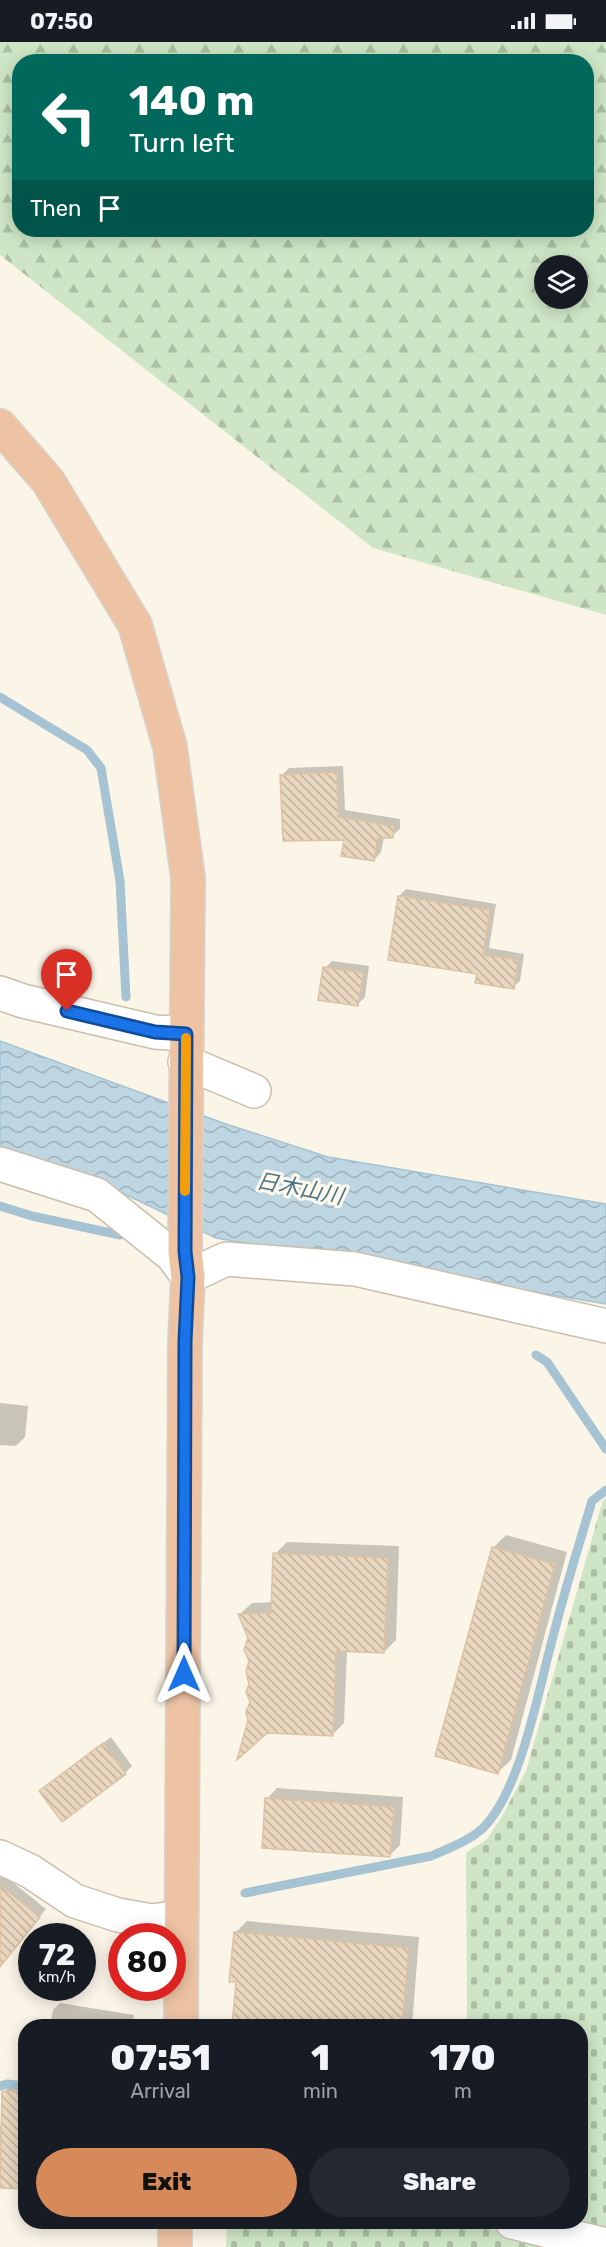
<!DOCTYPE html>
<html lang="en">
<head>
<meta charset="utf-8">
<style>
  body { margin:0; font-family:Rubik,"Noto Sans JP",sans-serif; background:#242831; color:#f1f3f6; height:100vh; display:flex; flex-direction:column; font-size:22px; white-space:nowrap }
  * { box-sizing:border-box; margin:0 }
  p { font-size:20px; color:#9ea1a6 }
  .icon { flex:none; width:33px; height:33px; fill:none; stroke:currentColor; stroke-width:2; stroke-linecap:round; stroke-linejoin:round }
  .map { position:relative; flex:1; overflow:hidden }
  .sheet { position:absolute; left:18px; top:1977px; width:570px; height:210px; display:flex; flex-direction:column; background:#171b24; border-radius:24px; box-shadow:0 3px 15px #0003 }
  .sheet>* { flex:none }
  .top-card { position:absolute; left:12px; top:12px; width:582px; height:183px; border-radius:24px; box-shadow:0 3px 15px #0003; background:#00695c; color:#fff; overflow:hidden }
  .controls { position:absolute; left:534px; top:213px; display:grid; gap:12px }
  .controls a { display:grid; place-items:center; width:54px; height:54px; border-radius:50%; background:#171b24; box-shadow:0 3px 15px #0003; font-size:30px }
  .speed { position:absolute; left:18px; top:1881px; display:flex; gap:12px; font-size:30px; font-weight:700; text-align:center }
  .speed>* { display:grid; place-content:center; width:78px; height:78px; border-radius:50%; background:#171b24; box-shadow:0 3px 15px #0003; line-height:1 }
  .speed small { font-size:15px; font-weight:400 }
  .speed .limit { border:9px solid #d22; background:#fff; color:#111 }
  .pin { position:absolute; display:grid; place-items:center; width:51px; height:51px; color:#fff; margin:-62px -26px; border-radius:50% 50% 50% 0; rotate:-45deg; box-shadow:0 0 6px #0007 }
  .pin .icon { rotate:45deg }
  .me { position:absolute; width:66px; margin:-33px; rotate:0deg; stroke-linejoin:round; filter:drop-shadow(0 0 4px #0008) }
  .turn { display:flex; align-items:center; gap:21px; height:126px; padding:0 18px; font-size:27px }
  .turn .icon { width:78px; height:78px; stroke-width:2.5 }
  .turn b { display:block; font-size:42px; line-height:51px }
  .then { display:flex; align-items:center; height:57px; padding:0 18px; background:#0003; gap:12px; font-size:22px }
  .eta { display:flex; justify-content:space-evenly; align-items:center; height:102px; text-align:center }
  .eta b { font-size:36px; font-weight:800; line-height:42px }
  .action { display:flex; gap:12px; margin-top:auto; padding:12px 18px }
  .action a { flex:1; height:69px; border-radius:36px; background:#d68959; color:#111; font-size:24px; font-weight:800; line-height:69px; text-align:center }
  .action a+a { background:#242831; color:#f1f3f6 }
  .status { display:flex; justify-content:space-between; align-items:center; height:42px; padding:0 30px; background:#171b24; direction:ltr }
  .status svg { height:16px; fill:currentColor }
  .map>svg:first-child { display:block }
  .forest { fill:url(#forest-firs); fill-rule:evenodd }
  .cemetery { fill:url(#cemetery-stones) }
  .water { fill:url(#water-waves); stroke:#a5c3d2; stroke-width:1.5 }
  .shadow { fill:#0003 }
  .lines { fill:none; stroke-linecap:round; stroke-linejoin:round }
  .stream { stroke:#a5c3d2; stroke-width:9 }
  .building { fill:url(#building-back-hatch); stroke:#ddc3a3; stroke-width:1.5 }
  .minor-casing { stroke:#cabfae; stroke-width:36 }
  .highway-casing { stroke:#d7d2cd; stroke-width:36 }
  .minor { stroke:#fff; stroke-width:33 }
  .highway { stroke:#edc3a4; stroke-width:33 }
  .route-casing { stroke:#114b97; stroke-width:15 }
  .route { stroke:#1a73e8; stroke-width:10 }
  .slow { stroke:#f59e0b; stroke-width:10 }
  .labels { text-anchor:middle; stroke-width:6; stroke-linejoin:round; paint-order:stroke }
  .water-label { font-size:22px; font-style:italic; fill:#4d7588; stroke:#fdf9ec }
</style>
</head>
<body>
<div class="status"><b>07:50</b><svg viewBox="0 0 49 12"><path d="M0 12V9h3v3zM5 12V6h3v6zM10 12V3h3v9zM15 12V0h3v12zM26 1h20v11H26zM47 4h2v5h-2z"/></svg></div>
<div class="map">
<svg width="606" height="2205" viewBox="0 0 606 2205">
  <defs>
    <pattern id="forest-firs" width="22" height="20" patternUnits="userSpaceOnUse" patternTransform="scale(1.5)"><rect width="22" height="20" fill="#cee6c6"/><path d="M5 1l3.5 6h-7zM16 11l3.5 6h-7z" fill="#acbea3"/></pattern>
    <pattern id="cemetery-stones" width="16" height="16" patternUnits="userSpaceOnUse" patternTransform="scale(1.5)"><rect width="16" height="16" fill="#cee6c6"/><path d="M2 7V4a2 2 0 0 1 4 0v3zM10 15v-3a2 2 0 0 1 4 0v3z" fill="#acbea3"/></pattern>
    <pattern id="water-waves" width="16" height="10" patternUnits="userSpaceOnUse" patternTransform="scale(1.5)"><rect width="16" height="10" fill="#bdd6e1"/><path d="M0 5q4-4 8 0t8 0" fill="none" stroke="#9eb1b9"/></pattern>
    <pattern id="building-back-hatch" width="6" height="6" patternUnits="userSpaceOnUse" patternTransform="scale(1.5)"><rect width="6" height="6" fill="#ead7bf"/><path d="M-1 5l2 2M0 0l6 6M5-1l2 2" fill="none" stroke="#c2b29d"/></pattern>
  </defs>
  <rect width="100%" height="100%" fill="#faf5e7"/>
  <path class="forest" d="M0 0H606V573L373 506 0 213ZM20 20H586V188H20ZM544 224H578V256H544Z"/>
  <g class="cemetery">
    <path d="M606 1457V2195L544 2180H580V1984H467L466 1811 487 1797 500 1778 526 1729 603 1458Z"/>
    <path d="M227 2180H459L571 2205H226Z"/>
  </g>
  <path class="water" d="M0 999 223 1081 328 1115 606 1162V1262L216 1196 110 1145 0 1107Z"/>
  <g class="shadow">
    <path d="M343 724 345 768 400 777V787L392 794 384 795 381 810 374 818 346 796 282 733 289 726Z"/>
    <path d="M406 847 496 862 489 906 524 912 520 939 513 945 399 854Z"/>
    <path d="M332 919 369 924 365 955 357 963 325 926Z"/>
    <path d="M0 1361 28 1364 25 1395 16 1404 0 1403Z"/>
    <path d="M506 1493 567 1510 511 1718 498 1730 493 1506Z"/>
    <path d="M287 1500 399 1504 396 1598 384 1610 347 1608 344 1681 332 1693 252 1660 250 1596 240 1572 252 1561 273 1560 275 1512Z"/>
    <path d="M111 1695 132 1724 125 1731 41 1749Z"/>
    <path d="M277 1746 403 1755 400 1803 390 1813 267 1757Z"/>
    <path d="M0 1830 46 1867 0 1924Z"/>
    <path d="M247 1879 419 1895 412 1984H416H233L237 1939 235 1891Z"/>
    <path d="M60 1961 134 1973 132 1984H50L53 1968Z"/>
    <path d="M11 2043H26V2146L0 2144V2088L4 2050Z"/>
  </g>
  <g class="lines">
    <g class="stream">
      <path d="M0 655 87 708 101 726 120 839 126 955"/>
      <path d="M0 1164 32 1174 120 1193"/>
      <path d="M536 1313 547 1320 606 1407"/>
      <path d="M245 1851 431 1814C449 1806 469 1799 483 1786 522 1747 539 1644 554 1591 565 1547 579 1503 592 1459L606 1448"/>
      <path d="M0 2044 7 2042 26 2044"/>
    </g>
  </g>
  <g class="building">
    <path d="M337 730 338 775 394 784 393 796H378L374 819 341 814 344 798 283 799 280 733Z"/>
    <path d="M398 854 490 868 483 913 518 918 514 947 475 941 477 932 388 918Z"/>
    <path d="M323 925 363 931 358 964 318 958Z"/>
    <path d="M492 1505 555 1522 498 1732 435 1714Z"/>
    <path d="M273 1511 388 1516 384 1611 336 1609 333 1694 267 1691 237 1718 248 1678 246 1670 250 1660 246 1650 249 1642 246 1629 249 1619 244 1608 248 1596 238 1572 271 1571Z"/>
    <path d="M103 1701 126 1732 62 1780 39 1749Z"/>
    <path d="M265 1756 394 1765 390 1815 262 1806Z"/>
    <path d="M0 1843 40 1875 0 1925Z"/>
    <path d="M234 1890 409 1906 402 1984H232L236 1940H229Z"/>
    <path d="M2 2049 26 2051V2147L0 2146Z"/>
  </g>
  <g class="lines">
    <g class="minor-casing">
      <g id="minor">
        <path d="M0 951 23 959 155 990 186 992"/>
        <path d="M185 1020 254 1049"/>
        <path d="M0 1122 97 1153 173 1214 188 1235 226 1217 355 1227 606 1284"/>
        <path d="M0 1815 30 1829 75 1859 118 1873 152 1879 180 1875"/>
        <path d="M512 2180 606 2203"/>
      </g>
    </g>
    <g class="highway-casing">
      <g id="highway">
        <path d="M0 384 48 439 135 583 170 705 188 836 185 1209 188 1235 185 1299 181 1984"/>
        <path d="M175 2205V2180"/>
      </g>
    </g>
    <use href="#minor" class="minor"/>
    <use href="#highway" class="highway"/>
  </g>
  <g class="lines">
    <g class="route-casing">
      <path id="route" d="M67 969 155 990 186 992 185 1209 188 1235 185 1299 184 1632"/>
    </g>
    <use href="#route" class="route"/>
    <path class="slow" d="M185 1149 186 996"/>
  </g>
  <g class="labels">
    <g class="water-label">
      <text transform="translate(300 1146) rotate(11)" y="8">日木山川</text>
    </g>
  </g>
</svg>
<div class="controls">
<a><svg class="icon" aria-label="layers" viewBox="0 0 24 24"><path d="M12 4l9 5-9 5-9-5zM3 14l9 5 9-5"/></svg></a>
</div>
<div class="speed"><div>72<small>km/h</small></div><div class="limit">80</div></div>
<div class="pin" style="left:67px;top:969px;background:#d93025"><svg class="icon" aria-label="arrive" viewBox="0 0 24 24"><path d="M6 21V4h12l-3 4 3 4H6"/></svg></div>
<svg class="me" style="left:184px;top:1632px" viewBox="-20 -20 40 40"><path d="M0-17L14 15 0 8-14 15z" fill="#1a73e8" stroke="#fff" stroke-width="4"/></svg>
<div class="top-card">
<div class="turn"><svg class="icon" aria-label="left" viewBox="0 0 24 24"><path d="M17 20v-9H6M10 6l-5 5 5 5"/></svg><div><b>140 m</b>Turn left</div></div>
<div class="then">Then<svg class="icon" aria-label="arrive" viewBox="0 0 24 24"><path d="M6 21V4h12l-3 4 3 4H6"/></svg></div>
</div>
<section class="sheet">
<div class="eta">
<div><b>07:51</b><p>Arrival</p></div>
<div><b>1</b><p>min</p></div>
<div><b>170</b><p>m</p></div>
</div>
<div class="action"><a>Exit</a><a>Share</a></div>
</section>
</div>
</body>
</html>
